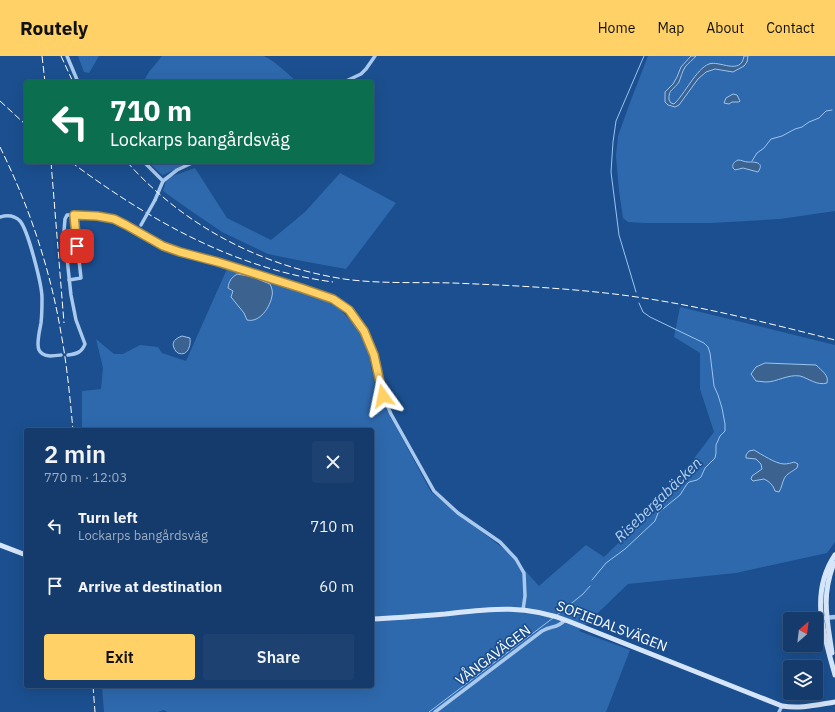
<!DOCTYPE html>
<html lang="en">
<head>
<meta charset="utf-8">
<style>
  body { margin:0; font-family:"IBM Plex Sans",sans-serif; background:#1d4271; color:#f1f3f6; height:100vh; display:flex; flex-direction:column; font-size:15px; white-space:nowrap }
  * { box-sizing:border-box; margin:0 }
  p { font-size:13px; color:#9dadc1 }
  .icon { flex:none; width:22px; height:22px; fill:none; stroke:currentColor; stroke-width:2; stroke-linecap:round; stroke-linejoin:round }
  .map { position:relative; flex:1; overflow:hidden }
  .panel { position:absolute; left:24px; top:372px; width:350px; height:260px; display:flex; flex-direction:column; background:#143b6b; border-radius:4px; box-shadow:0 4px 16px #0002,0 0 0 1px #33557e }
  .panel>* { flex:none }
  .top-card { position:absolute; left:24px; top:24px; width:350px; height:84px; border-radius:4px; box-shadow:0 4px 16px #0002,0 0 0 1px #33557e; background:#0b6e4f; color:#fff; overflow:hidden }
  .needle { width:26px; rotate:28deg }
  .tools { position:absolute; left:783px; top:556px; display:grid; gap:8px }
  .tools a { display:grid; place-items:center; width:40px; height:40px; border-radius:4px; background:#143b6b; box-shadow:0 4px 16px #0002,0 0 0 1px #33557e; font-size:20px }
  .pin { position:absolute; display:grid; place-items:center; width:34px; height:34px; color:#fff; margin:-17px; border-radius:8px; box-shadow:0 2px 6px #0006 }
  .me { position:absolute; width:44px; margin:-22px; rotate:348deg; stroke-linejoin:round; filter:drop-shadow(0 0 3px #0008) }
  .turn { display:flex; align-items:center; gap:14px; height:84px; padding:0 20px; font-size:18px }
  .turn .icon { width:52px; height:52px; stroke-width:2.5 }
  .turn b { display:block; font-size:28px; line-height:34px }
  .round { display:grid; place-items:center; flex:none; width:42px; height:42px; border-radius:4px; background:#1d4271 }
  .headline { display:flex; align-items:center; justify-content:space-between; height:68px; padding:0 20px }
  h1 { font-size:24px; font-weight:600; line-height:30px }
  .primary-button { display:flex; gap:8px; margin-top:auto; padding:8px 20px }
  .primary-button a { flex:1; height:46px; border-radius:4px; background:#ffd166; color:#111; font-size:16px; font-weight:600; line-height:46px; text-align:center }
  .primary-button a+a { background:#1d4271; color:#f1f3f6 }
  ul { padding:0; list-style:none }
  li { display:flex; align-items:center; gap:12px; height:60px; padding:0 20px }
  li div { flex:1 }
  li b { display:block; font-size:15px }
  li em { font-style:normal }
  header { display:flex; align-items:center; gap:24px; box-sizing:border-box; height:56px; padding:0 20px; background:#ffd166; color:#111 }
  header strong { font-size:19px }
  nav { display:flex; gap:22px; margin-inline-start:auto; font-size:14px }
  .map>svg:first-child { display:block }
  .green { fill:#2e69ad }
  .water { fill:#3c6290; stroke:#9cc4f0 }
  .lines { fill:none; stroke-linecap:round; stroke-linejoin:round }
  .stream { stroke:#9cc4f0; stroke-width:1 }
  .minor { stroke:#a9c9ee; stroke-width:3.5 }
  .tertiary { stroke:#a9c9ee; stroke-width:4.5 }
  .secondary { stroke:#d6e6fa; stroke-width:5 }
  .rail { stroke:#fff; stroke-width:1; stroke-dasharray:7 3; stroke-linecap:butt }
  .minor-bridge { stroke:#a9c9ee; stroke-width:3.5 }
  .route-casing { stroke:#a68842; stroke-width:10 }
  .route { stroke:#ffd166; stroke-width:7 }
  .labels { text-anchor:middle; stroke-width:3.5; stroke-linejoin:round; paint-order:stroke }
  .street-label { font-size:14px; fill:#fff; stroke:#1b4f8f }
  .water-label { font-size:15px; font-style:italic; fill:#b5d3f5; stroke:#1b4f8f }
</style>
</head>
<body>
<header>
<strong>Routely</strong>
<nav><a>Home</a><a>Map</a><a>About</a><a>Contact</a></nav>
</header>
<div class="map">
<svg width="835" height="656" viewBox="0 0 835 656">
  <rect width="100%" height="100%" fill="#1b4f8f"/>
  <g class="green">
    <path d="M78 0H99L89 17 84 16Z"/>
    <path d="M162 0H264C276 6 287 17 297 26H143L149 16Z"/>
    <path d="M648 0H835V155L780 163 711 167H644L628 166 623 162 619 135 616 100 618 80 631 44Z"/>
    <path d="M148 106H188V107L163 119 161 118Z"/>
    <path d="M195 112 227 162 271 184 305 156 340 117 396 147 346 213 302 205 268 198 222 176 194 157 163 135 167 122Z"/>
    <path d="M227 213 315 239 339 252 358 273 369 296 371 312 379 339 431 436 509 497 539 530 586 489 604 501 661 446 714 376 700 333V297L674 281 680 251 835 289V486L827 497 736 517 628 528 579 575 630 594 606 656H167L164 654 158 656H104L102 630H372V374H82V335L101 333 103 312 96 283 114 298H123L140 289 158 291 162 297 186 305Z"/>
  </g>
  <g class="water">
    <path d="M691 0H696C693 4 688 7 685 11 682 16 681 21 679 26 674 34 668 33 669 44L671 47 674 48C685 38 696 13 709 8 719 4 741 20 744 0H748L747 6 744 10 733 16 715 13 706 16 698 23 679 49 675 51 668 49 665 46V36L673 28 677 21 681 11Z"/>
    <path d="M733 38 737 39 740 45 739 46H732L729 48 724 47 726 42Z"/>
    <path d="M738 104C742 104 744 106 748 106 755 106 765 106 758 116L743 112 735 114 733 112C732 108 734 106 738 104Z"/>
    <path d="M237 218 254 221 260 224 270 228C272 232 273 236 272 240 270 251 260 267 247 264L244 257 231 241 233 235 228 232C229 225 231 222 237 218Z"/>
    <path d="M182 280 190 282C191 289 188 301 178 297 176 296 175 294 174 292 171 286 176 282 182 280Z"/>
    <path d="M765 307 816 309C822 315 829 319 827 327 817 330 808 322 800 320 788 318 777 326 766 326 763 326 759 325 756 325L751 318 756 311Z"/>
    <path d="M754 394C761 398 776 408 784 408 788 408 791 407 794 406L798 408 797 412C793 415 786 418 784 423 782 427 782 431 779 436L775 435C773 429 770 426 764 423L753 425 751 423 752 420 762 413 761 408 756 403 746 402V399L749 395Z"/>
  </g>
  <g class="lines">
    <g class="stream">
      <path d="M752 105 757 97 764 92 771 83 782 80 795 73 802 71 809 66 819 62 826 55 832 54"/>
      <path d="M636 236 619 179 611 116 613 86 616 65 644 0"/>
      <path d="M592 524 606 507 625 493 655 465 658 457 680 439 687 428 689 426 697 424 701 421 705 412 715 402 716 397V389L720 380 725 375V368L722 352 718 339 714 330 710 297 708 291 704 287 650 261 643 256 639 247"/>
      <path d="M557 559 583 538 590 530"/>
      <path d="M429 656 553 562"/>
    </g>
    <g class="minor">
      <path d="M67 0 78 26"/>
      <path d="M344 26 361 18 366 13 375 0"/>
      <path d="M144 106 163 125"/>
      <path d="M155 144 163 125 177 114 194 106"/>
      <path d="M0 161C7 159 14 159 20 165 28 174 42 229 42 242 42 250 42 258 41 267 40 273 36 288 39 294 43 302 54 300 61 299"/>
      <path d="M69 224 81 222 74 159"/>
      <path d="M68 299C77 298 82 296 85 288L76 264 71 239 64 175 65 163 67 159H69L97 160 114 163 126 169 163 190 180 196 218 206 301 232 333 243 349 253 364 275 374 299 383 340 391 358 434 435 458 457 500 486 516 503 524 517 525 540 523 554"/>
      <path d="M435 656 542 575C552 569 557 573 565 564"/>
      <path d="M779 656 782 650"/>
    </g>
    <path class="tertiary" d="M824 562 835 561"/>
    <g class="secondary">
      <path d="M0 489 26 499"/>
      <path d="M835 499C809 538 824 579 835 619"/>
      <path d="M372 563C396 562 421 560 445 558 490 553 524 548 568 565L782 650C800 653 816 649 835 646"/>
      <path d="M832 597C827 563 821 540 834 507"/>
    </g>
    <g class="rail">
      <path d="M42 0 45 26"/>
      <path d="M61 0 73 26"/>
      <path d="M0 45 26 69"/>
      <path d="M0 91C29 150 50 212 61 277 67 309 70 342 73 374"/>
      <path d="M51 106 64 267"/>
      <path d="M71 106C149 164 235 213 333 226"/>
      <path d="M127 106C183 169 260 210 344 223 380 228 417 226 453 227 500 229 548 231 596 236 677 244 756 264 835 284"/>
      <path d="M93 630 95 656"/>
    </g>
    <path class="minor-bridge" d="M141 169 155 144"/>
  </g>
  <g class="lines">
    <g class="route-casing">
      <path id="route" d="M77 190 74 159 97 160 114 163 126 169 163 190 180 196 218 206 301 232 333 243 349 254 364 275 374 299 383 340"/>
    </g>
    <use href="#route" class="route"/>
  </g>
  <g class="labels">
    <g class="street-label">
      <text transform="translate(612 570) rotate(21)" y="5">SOFIEDALSVÄGEN</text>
      <text transform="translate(493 599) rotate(-37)" y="5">VÅNGAVÄGEN</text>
    </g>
    <g class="water-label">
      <text transform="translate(658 444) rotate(-44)" y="5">Risebergabäcken</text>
    </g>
  </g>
</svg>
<div class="tools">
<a><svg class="needle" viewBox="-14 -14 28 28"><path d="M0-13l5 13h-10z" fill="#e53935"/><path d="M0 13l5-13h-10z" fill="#9dadc1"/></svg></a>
<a><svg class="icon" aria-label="layers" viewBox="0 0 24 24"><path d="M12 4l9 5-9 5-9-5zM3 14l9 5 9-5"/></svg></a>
</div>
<div class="pin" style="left:77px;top:190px;background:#d93025"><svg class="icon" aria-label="arrive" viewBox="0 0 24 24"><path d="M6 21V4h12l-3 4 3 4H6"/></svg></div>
<svg class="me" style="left:383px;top:340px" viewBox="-20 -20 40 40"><path d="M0-17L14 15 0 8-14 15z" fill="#ffd166" stroke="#fff" stroke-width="4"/></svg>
<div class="top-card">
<div class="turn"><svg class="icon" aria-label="left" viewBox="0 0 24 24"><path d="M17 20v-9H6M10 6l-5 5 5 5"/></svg><div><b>710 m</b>Lockarps bangårdsväg</div></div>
</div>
<section class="panel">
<div class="headline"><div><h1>2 min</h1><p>770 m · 12:03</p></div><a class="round"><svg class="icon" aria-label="close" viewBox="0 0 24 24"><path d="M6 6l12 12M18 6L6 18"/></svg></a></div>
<ul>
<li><svg class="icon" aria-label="left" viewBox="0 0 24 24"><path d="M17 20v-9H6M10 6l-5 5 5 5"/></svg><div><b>Turn left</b><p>Lockarps bangårdsväg</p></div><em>710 m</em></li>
<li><svg class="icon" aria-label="arrive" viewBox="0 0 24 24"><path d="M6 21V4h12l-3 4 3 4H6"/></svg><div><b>Arrive at destination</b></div><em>60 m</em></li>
</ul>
<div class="primary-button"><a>Exit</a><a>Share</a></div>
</section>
</div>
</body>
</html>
